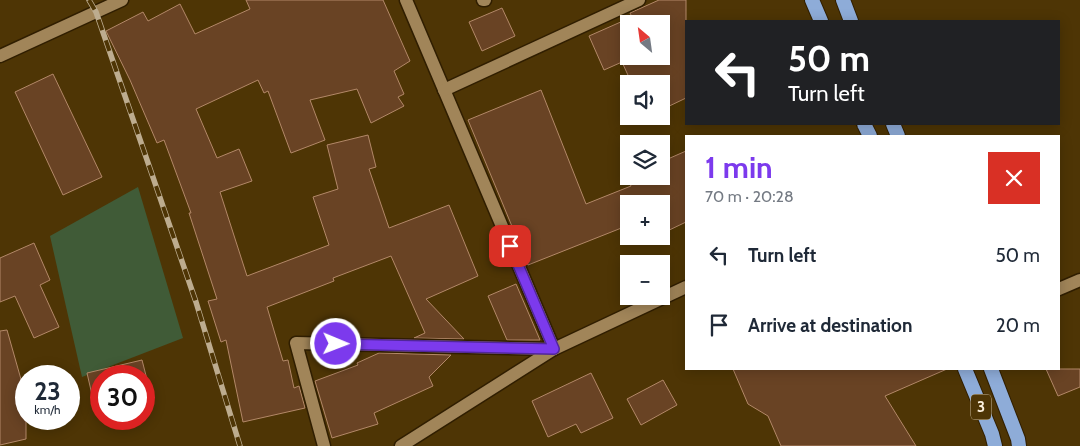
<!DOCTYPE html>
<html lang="en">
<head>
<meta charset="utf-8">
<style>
  body { margin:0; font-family:Cabin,sans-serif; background:#f6f6f7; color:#1f2937; height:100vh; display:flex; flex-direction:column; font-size:19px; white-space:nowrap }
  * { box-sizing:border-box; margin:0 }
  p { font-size:16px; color:#747a83 }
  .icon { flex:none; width:28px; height:28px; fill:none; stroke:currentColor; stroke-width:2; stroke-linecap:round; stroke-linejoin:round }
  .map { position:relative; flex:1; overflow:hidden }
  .panel { position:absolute; left:685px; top:135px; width:375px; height:235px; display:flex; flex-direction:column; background:#fff; border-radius:0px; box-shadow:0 2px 12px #0003 }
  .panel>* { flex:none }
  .hud { position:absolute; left:685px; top:20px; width:375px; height:105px; border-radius:0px; box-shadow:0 2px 12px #0003; background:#202124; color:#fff; overflow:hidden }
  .needle { width:32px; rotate:331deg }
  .tools { position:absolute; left:620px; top:15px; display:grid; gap:10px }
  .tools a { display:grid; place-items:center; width:50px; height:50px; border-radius:0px; background:#fff; box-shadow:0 2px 12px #0003; font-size:25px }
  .speed { position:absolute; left:15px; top:365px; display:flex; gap:10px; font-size:25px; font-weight:700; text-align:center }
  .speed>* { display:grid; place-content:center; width:65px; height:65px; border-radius:50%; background:#fff; box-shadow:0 2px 12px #0003; line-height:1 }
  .speed small { font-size:12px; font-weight:400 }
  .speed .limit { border:8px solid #d22; background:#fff; color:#111 }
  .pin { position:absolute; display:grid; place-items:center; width:42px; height:42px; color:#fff; margin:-21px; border-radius:10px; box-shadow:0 2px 8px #0006 }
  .me { position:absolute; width:55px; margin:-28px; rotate:91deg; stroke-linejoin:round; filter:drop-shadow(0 0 4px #0008) }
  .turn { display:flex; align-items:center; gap:18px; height:105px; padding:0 20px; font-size:22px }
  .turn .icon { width:65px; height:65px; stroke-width:2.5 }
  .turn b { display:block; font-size:35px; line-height:42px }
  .round { display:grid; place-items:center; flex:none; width:52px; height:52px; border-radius:0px; background:#f6f6f7 }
  .summary { display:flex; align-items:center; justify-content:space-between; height:85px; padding:0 20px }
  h1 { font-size:30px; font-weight:800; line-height:38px; color:#7c3aed }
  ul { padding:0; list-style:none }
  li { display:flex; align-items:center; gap:15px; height:70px; padding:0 20px }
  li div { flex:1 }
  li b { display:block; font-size:19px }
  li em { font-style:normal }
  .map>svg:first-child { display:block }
  .green { fill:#405b37 }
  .building { fill:#694324; stroke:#b38868; fill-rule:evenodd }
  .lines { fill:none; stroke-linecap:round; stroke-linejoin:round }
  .service-casing { stroke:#301e00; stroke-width:15 }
  .minor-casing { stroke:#301e00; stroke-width:15 }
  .tertiary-casing { stroke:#301e00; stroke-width:15 }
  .trunk-casing { stroke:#301e00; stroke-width:16 }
  .service { stroke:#a18559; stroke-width:12 }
  .minor { stroke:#a18559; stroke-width:12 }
  .tertiary { stroke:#a18559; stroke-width:12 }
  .trunk { stroke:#8eacd8; stroke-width:14 }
  .rail-casing { stroke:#bdac8f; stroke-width:5.5 }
  .rail { stroke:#4e3505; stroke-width:4; stroke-dasharray:11; stroke-linecap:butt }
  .route-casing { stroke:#51269a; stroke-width:12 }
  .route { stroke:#7c3aed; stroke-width:9 }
  .labels { text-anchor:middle; stroke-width:4.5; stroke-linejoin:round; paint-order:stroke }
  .shield { fill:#4e3505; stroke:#c8b99d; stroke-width:1 }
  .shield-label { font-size:15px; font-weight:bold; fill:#fdf1de }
</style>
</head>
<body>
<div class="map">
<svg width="1080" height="446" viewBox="0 0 1080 446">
  <rect width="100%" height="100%" fill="#4e3505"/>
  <path class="green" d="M138 187 183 338 82 377 50 236Z"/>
  <g class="building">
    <path d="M246 0H383L410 61 394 71 404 94 398 97 404 106 371 123 357 89 310 100 325 140 291 153 268 91 264 93 258 80 196 109 217 158 239 149 252 181 220 192 247 276 329 245 313 197 338 189 327 145 368 135 376 167 369 169 389 228 449 205 478 276 426 299 464 339 414 338 425 333 391 256 333 278 334 281 267 307 283 361 288 360 294 388 299 386 305 408 243 422 226 340 221 342 208 301 217 299 189 213H191L164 140 157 143 130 80 106 31 143 12 148 21 180 4 195 34 250 9Z"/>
    <path d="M659 0H686V98L661 110V84H632L622 62 604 70 589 36 632 17 630 13ZM629 24H661V56H629Z"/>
    <path d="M502 8 515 36 482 51 469 22Z"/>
    <path d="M53 74 102 177 63 195 15 92Z"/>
    <path d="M541 90 586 204 631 186 627 177 629 176H661V162L686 151V222L661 234V204H629V225L528 265 468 120Z"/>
    <path d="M34 243 50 280 40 285 59 327 34 338 15 296 0 302V258Z"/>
    <path d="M516 284 540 340H507L488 296Z"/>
    <path d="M7 330 26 397V439L0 445V331Z"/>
    <path d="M379 353 451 355 429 377 433 386 374 413 378 424 332 438 315 381 358 365 357 363Z"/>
    <path d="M142 360 151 395 144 396V376H101V406L95 408 87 373Z"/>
    <path d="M733 369H947L885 396 916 446H781L768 416 748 404Z"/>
    <path d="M1046 369H1080V387L1058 396Z"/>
    <path d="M591 373 613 418 581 433 576 424 548 437 532 401Z"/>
    <path d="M663 380 677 405 641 425 627 399Z"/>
  </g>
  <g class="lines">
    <g class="service-casing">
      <g id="service">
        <path d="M483 0H485"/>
        <path d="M1059 289 1080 280"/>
      </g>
    </g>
    <g class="minor-casing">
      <g id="minor">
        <path d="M406 0 554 349"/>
        <path d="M444 90 639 0"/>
        <path d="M324 446 296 343 554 349"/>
        <path d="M401 446 554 349 686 287"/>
      </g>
    </g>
    <g class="tertiary-casing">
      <path id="tertiary" d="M0 56 122 0"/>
    </g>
    <g class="trunk-casing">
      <g id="trunk">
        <path d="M812 0 821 21"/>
        <path d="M843 0 851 21"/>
        <path d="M864 124 870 136"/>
        <path d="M893 124 898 136"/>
        <path d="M965 369 992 434 995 446"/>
        <path d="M991 369 1018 439 1019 446"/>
      </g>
    </g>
    <use href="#service" class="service"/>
    <use href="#minor" class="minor"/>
    <use href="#tertiary" class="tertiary"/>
    <use href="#trunk" class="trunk"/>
    <g class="rail-casing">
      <path id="rail" d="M89 0 96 12 196 302 240 446"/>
    </g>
    <use href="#rail" class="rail"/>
  </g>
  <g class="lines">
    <g class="route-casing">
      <path id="route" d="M336 344 554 349 510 246"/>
    </g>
    <use href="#route" class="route"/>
  </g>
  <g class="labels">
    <rect class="shield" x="971" y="394.5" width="20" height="25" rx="4"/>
    <g class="shield-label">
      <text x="981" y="412">3</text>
    </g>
  </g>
</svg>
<div class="tools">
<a><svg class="needle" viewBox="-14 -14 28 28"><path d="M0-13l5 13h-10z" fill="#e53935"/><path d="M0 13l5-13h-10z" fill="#747a83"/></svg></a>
<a><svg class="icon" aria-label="sound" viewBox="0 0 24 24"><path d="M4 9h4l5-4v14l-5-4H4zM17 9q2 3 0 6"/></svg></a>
<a><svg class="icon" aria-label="layers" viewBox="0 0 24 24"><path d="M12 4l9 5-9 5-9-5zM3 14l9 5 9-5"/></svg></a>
<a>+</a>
<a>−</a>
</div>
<div class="speed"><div>23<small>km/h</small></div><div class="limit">30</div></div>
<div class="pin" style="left:510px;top:246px;background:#d93025"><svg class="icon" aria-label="arrive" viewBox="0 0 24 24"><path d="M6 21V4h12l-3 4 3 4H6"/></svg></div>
<svg class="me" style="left:336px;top:344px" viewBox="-20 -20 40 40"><circle r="17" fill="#7c3aed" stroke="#fff" stroke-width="3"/><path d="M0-11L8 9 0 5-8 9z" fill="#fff"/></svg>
<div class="hud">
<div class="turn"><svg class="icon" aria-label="left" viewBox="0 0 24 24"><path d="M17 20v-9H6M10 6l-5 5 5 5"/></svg><div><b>50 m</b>Turn left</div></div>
</div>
<section class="panel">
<div class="summary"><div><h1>1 min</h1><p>70 m · 20:28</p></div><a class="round" style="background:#d93025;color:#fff"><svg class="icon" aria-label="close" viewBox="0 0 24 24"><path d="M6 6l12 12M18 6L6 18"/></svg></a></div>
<ul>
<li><svg class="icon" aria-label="left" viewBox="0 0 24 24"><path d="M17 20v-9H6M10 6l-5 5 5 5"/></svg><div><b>Turn left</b></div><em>50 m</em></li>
<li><svg class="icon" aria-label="arrive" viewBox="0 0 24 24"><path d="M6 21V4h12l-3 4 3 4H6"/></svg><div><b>Arrive at destination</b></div><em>20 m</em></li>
</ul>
</section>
</div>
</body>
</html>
